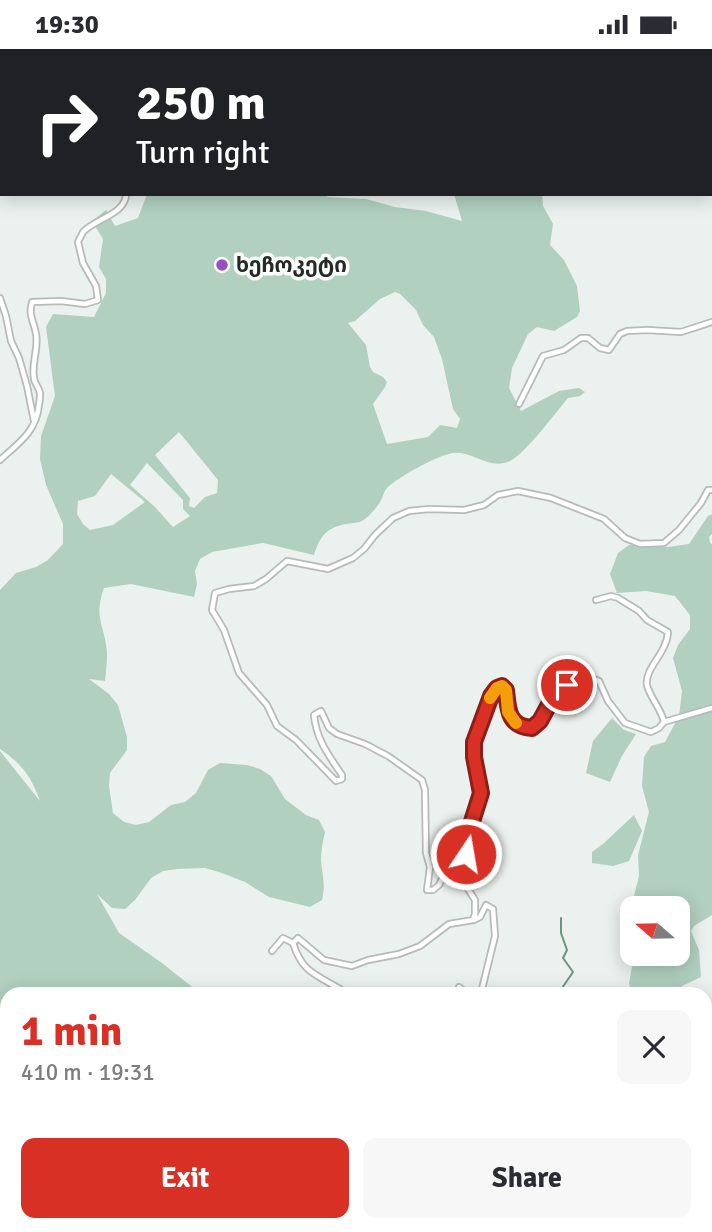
<!DOCTYPE html>
<html lang="en">
<head>
<meta charset="utf-8">
<style>
  body { margin:0; font-family:Signika,"Noto Sans Georgian",sans-serif; background:#f7f7f7; color:#2b2b33; height:100vh; display:flex; flex-direction:column; font-size:26px; white-space:nowrap }
  * { box-sizing:border-box; margin:0 }
  p { font-size:23px; color:#7c7c81 }
  .icon { flex:none; width:38px; height:38px; fill:none; stroke:currentColor; stroke-width:2; stroke-linecap:round; stroke-linejoin:round }
  .map { position:relative; flex:1; overflow:hidden }
  .drawer { position:absolute; left:0px; top:938px; width:712px; height:245px; display:flex; flex-direction:column; background:#fff; border-radius:21px 21px 0 0; box-shadow:0 4px 18px #0003 }
  .drawer>* { flex:none }
  .top-card { position:absolute; left:0px; top:0px; width:712px; height:147px; box-shadow:0 4px 18px #0003; background:#202124; color:#fff; overflow:hidden }
  .needle { width:46px; rotate:290deg }
  .tools { position:absolute; left:620px; top:847px; display:grid; gap:14px }
  .tools a { display:grid; place-items:center; width:70px; height:70px; border-radius:14px; background:#fff; box-shadow:0 4px 18px #0003; font-size:35px }
  .pin { position:absolute; display:grid; place-items:center; width:60px; height:60px; color:#fff; margin:-30px; border:4px solid #fff; border-radius:50%; box-shadow:0 2px 7px #0007 }
  .me { position:absolute; width:77px; margin:-38px; rotate:12deg; stroke-linejoin:round; filter:drop-shadow(0 0 5px #0008) }
  .turn { display:flex; align-items:center; gap:24px; height:147px; padding:0 21px; font-size:32px }
  .turn .icon { width:91px; height:91px; stroke-width:2.5 }
  .turn b { display:block; font-size:49px; line-height:60px }
  .round { display:grid; place-items:center; flex:none; width:74px; height:74px; border-radius:14px; background:#f7f7f7 }
  .head { display:flex; align-items:center; justify-content:space-between; height:119px; padding:0 21px }
  h1 { font-size:42px; font-weight:800; line-height:52px; color:#d93025 }
  .action { display:flex; gap:14px; margin-top:auto; padding:14px 21px }
  .action a { flex:1; height:80px; border-radius:14px; background:#d93025; color:#fff; font-size:28px; font-weight:800; line-height:80px; text-align:center }
  .action a+a { background:#f7f7f7; color:#2b2b33 }
  .status { display:flex; justify-content:space-between; align-items:center; height:49px; padding:0 35px; background:#fff; direction:ltr }
  .status svg { height:19px; fill:currentColor }
  .map>svg:first-child { display:block }
  .green { fill:#b1d0c0; fill-rule:evenodd }
  .lines { fill:none; stroke-linecap:round; stroke-linejoin:round }
  .stream { stroke:#709381; stroke-width:2 }
  .street-casing { stroke:#b6bbb8; stroke-width:8 }
  .street { stroke:#fff; stroke-width:4.5 }
  .route-casing { stroke:#8d1f18; stroke-width:18 }
  .route { stroke:#d93025; stroke-width:12 }
  .slow { stroke:#f59e0b; stroke-width:12 }
  .poi-dot { fill:#9650c3; stroke:#f9fefb; stroke-width:2.5 }
  .labels { text-anchor:middle; stroke-width:7; stroke-linejoin:round; paint-order:stroke }
  .poi-label { font-size:21px; font-weight:bold; fill:#272928; stroke:#f9fefb; text-anchor:start }
</style>
</head>
<body>
<div class="status"><b>19:30</b><svg viewBox="0 0 49 12"><path d="M0 12V9h3v3zM5 12V6h3v6zM10 12V3h3v9zM15 12V0h3v12zM26 1h20v11H26zM47 4h2v5h-2z"/></svg></div>
<div class="map">
<svg width="712" height="1183" viewBox="0 0 712 1183">
  <rect width="100%" height="100%" fill="#ebf1ee"/>
  <g class="green">
    <path d="M147 145H323L328 148 366 150 395 158 426 162 462 172 454 145H542L543 157 553 175 550 196 564 211 577 237 580 262 577 268 554 282 537 278 528 285 512 319 509 339 521 362 559 342 579 339 585 343 580 347 568 349C556 363 525 405 510 412 489 422 472 401 453 404 438 406 398 428 387 439 384 442 383 448 380 453 377 458 368 469 362 472 358 474 351 474 346 475 326 479 320 487 314 506L263 494 212 503 200 510 195 522 197 535 194 548 131 535 104 539C93 570 105 576 107 604 107 613 106 623 105 632L89 630 109 645 118 656 127 688V701L110 724 109 737 113 764 124 773 136 776 149 773 171 756 185 753 196 744 208 721 220 714 247 716 260 720 271 727 285 750 306 766 319 771 325 783C323 792 321 801 321 811 322 826 326 835 322 851L310 858 269 848 245 833 219 823 205 819 177 820 163 822 151 829 135 851 125 860 112 859 97 845 119 884 162 914 201 945H7V1176H83L90 1183H0V702L40 752C31 727 22 715 0 700V541L16 524 36 518 48 511 63 495V475L46 436 40 410 41 387 55 347 46 278 53 265 94 268 106 244V230L99 218 103 190 92 172 106 161 115 177 138 169ZM395 243 400 245 416 261 423 276 434 288 442 310 453 360 460 370 457 379 440 376 428 388 387 395 373 355 385 338 387 333 383 328 373 323 370 318 366 296 348 274 355 272 380 250ZM179 383 218 431 217 444 205 448 194 459 189 457 190 449 155 406ZM147 414 183 451V460L190 467 173 478 155 458 130 436ZM111 425 145 453 113 476 90 481 83 475 77 465 78 452 95 447Z"/>
    <path d="M712 465V485L709 488 710 494 712 495V866L694 877 691 882 699 901 701 928 682 937 679 945H633L629 935 634 905H677V859H640L634 847 639 827 638 806 649 763 642 737 644 708 651 697 665 693 679 667 682 642 673 609 678 596 690 580V566L675 547 646 542 617 544 610 525 618 504 629 496 668 498 689 495 708 467Z"/>
    <path d="M612 669 624 681 636 685 622 707 610 733 586 724 593 692Z"/>
    <path d="M634 766 642 782 629 812 613 817 592 814V803L604 794Z"/>
    <path d="M105 1176H155L160 1183H108Z"/>
    <path d="M210 1176H263L260 1183H207Z"/>
  </g>
  <g class="lines">
    <g class="stream">
      <path d="M558 945 573 923 563 909 567 901 561 884V869"/>
      <path d="M596 1176 598 1183"/>
    </g>
    <g class="street-casing">
      <g id="street">
        <path d="M481 0 484 2"/>
        <path d="M79 2 81 0"/>
        <path d="M643 2 645 0"/>
        <path d="M0 3 2 6"/>
        <path d="M710 23H712"/>
        <path d="M0 44 2 42"/>
        <path d="M0 72 2 77"/>
        <path d="M0 82 2 84"/>
        <path d="M710 110 712 111"/>
        <path d="M0 122H2"/>
        <path d="M0 249 6 267 11 292 19 309 27 337 34 372"/>
        <path d="M519 355 543 307 564 301 581 289H588L600 299 609 301 620 285 627 282 647 281 681 283 712 273"/>
        <path d="M0 411C19 394 37 382 39 355 40 352 40 346 40 344 39 338 34 334 34 329 31 314 39 300 36 285 34 272 28 267 32 253L61 252 85 255 98 251 96 237 83 214 78 193C78 192 83 184 83 183 95 170 126 165 126 145"/>
        <path d="M664 673 712 659"/>
        <path d="M471 778 461 792 439 836 433 841H427L430 818 426 804 425 741 422 731 388 707 365 695 337 685 329 679 321 662 314 666C316 690 329 707 342 726V730L336 732 296 691 277 677 267 656 239 624 224 581 212 561 215 544 229 540 254 537 266 530 287 512 328 520 353 509 364 500 375 486 393 469 409 462 429 460 464 461 484 456 498 446 518 442 551 449 604 470 625 489 640 495 664 494 679 481 701 454 708 441H712"/>
        <path d="M293 894C302 923 315 925 340 940L341 945"/>
        <path d="M272 902 283 889 293 894 298 889 324 911 352 917 368 911 399 905 420 897 449 875 473 871 475 865V851L468 840 463 825 468 785 480 744 474 708V693L491 647 497 639 502 637 506 641C508 660 508 678 532 679 541 671 545 661 552 651 561 640 572 633 584 626L599 632 608 652 625 674 651 683 659 679 664 673C661 659 650 649 647 636 644 620 667 604 668 583L647 571 639 562 618 549 611 547 596 551"/>
        <path d="M457 945 459 938 465 943 481 944 495 887 493 860 486 856 480 868 474 871"/>
        <path d="M705 985 712 976"/>
        <path d="M705 1100 706 1105 712 1107"/>
        <path d="M554 1176 563 1183"/>
        <path d="M437 1183 449 1176"/>
      </g>
    </g>
    <use href="#street" class="street"/>
  </g>
  <g class="lines">
    <g class="route-casing">
      <path id="route" d="M466 805 468 785 481 744 474 708V693L491 647 497 639 502 637 506 641C508 660 508 678 532 679L540 672 551 652 567 636"/>
    </g>
    <use href="#route" class="route"/>
    <path class="slow" d="M490 649 497 639 502 637 506 641 508 663 516 674"/>
  </g>
  <circle class="poi-dot" cx="222" cy="216" r="7"/>
  <g class="labels">
    <g class="poi-label">
      <text x="236" y="223">ხეჩოკეტი</text>
    </g>
  </g>
</svg>
<div class="tools">
<a><svg class="needle" viewBox="-14 -14 28 28"><path d="M0-13l5 13h-10z" fill="#e53935"/><path d="M0 13l5-13h-10z" fill="#7c7c81"/></svg></a>
</div>
<div class="pin" style="left:567px;top:636px;background:#d93025"><svg class="icon" aria-label="arrive" viewBox="0 0 24 24"><path d="M6 21V4h12l-3 4 3 4H6"/></svg></div>
<svg class="me" style="left:466px;top:805px" viewBox="-20 -20 40 40"><circle r="17" fill="#d93025" stroke="#fff" stroke-width="3"/><path d="M0-11L8 9 0 5-8 9z" fill="#fff"/></svg>
<div class="top-card">
<div class="turn"><svg class="icon" aria-label="right" viewBox="0 0 24 24"><path d="M7 20v-9h11M14 6l5 5-5 5"/></svg><div><b>250 m</b>Turn right</div></div>
</div>
<section class="drawer">
<div class="head"><div><h1>1 min</h1><p>410 m · 19:31</p></div><a class="round"><svg class="icon" aria-label="close" viewBox="0 0 24 24"><path d="M6 6l12 12M18 6L6 18"/></svg></a></div>
<div class="action"><a>Exit</a><a>Share</a></div>
</section>
</div>
</body>
</html>
